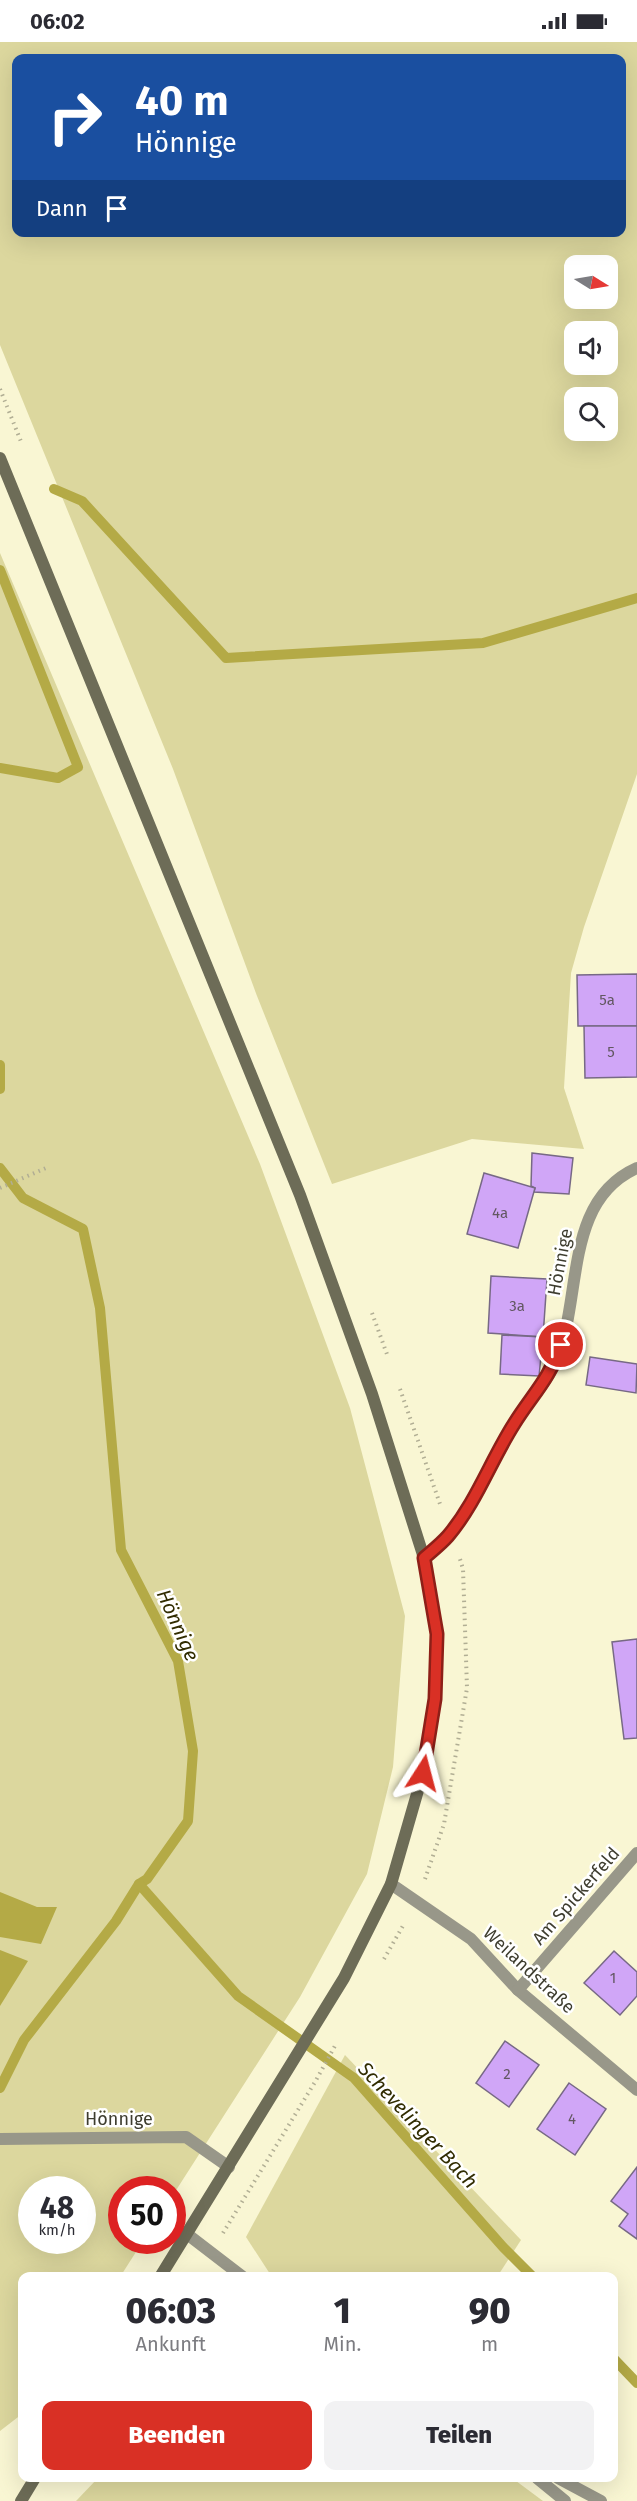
<!DOCTYPE html>
<html lang="de">
<head>
<meta charset="utf-8">
<style>
  body { margin:0; font-family:"Fira Sans",sans-serif; background:#f2f2f3; color:#2b2b33; height:100vh; display:flex; flex-direction:column; font-size:22px; white-space:nowrap }
  * { box-sizing:border-box; margin:0 }
  p { font-size:20px; color:#7c7c81 }
  .icon { flex:none; width:33px; height:33px; fill:none; stroke:currentColor; stroke-width:2; stroke-linecap:round; stroke-linejoin:round }
  .map { position:relative; flex:1; overflow:hidden }
  .side { position:absolute; left:18px; top:2230px; width:600px; height:210px; display:flex; flex-direction:column; background:#fff; border-radius:12px; box-shadow:0 6px 24px #0002 }
  .side>* { flex:none }
  .top-card { position:absolute; left:12px; top:12px; width:614px; height:183px; border-radius:12px; box-shadow:0 6px 24px #0002; background:#1a4fa0; color:#fff; overflow:hidden }
  .needle { width:39px; rotate:101deg }
  .controls { position:absolute; left:564px; top:213px; display:grid; gap:12px }
  .controls a { display:grid; place-items:center; width:54px; height:54px; border-radius:12px; background:#fff; box-shadow:0 6px 24px #0002; font-size:30px }
  .speed { position:absolute; left:18px; top:2134px; display:flex; gap:12px; font-size:30px; font-weight:700; text-align:center }
  .speed>* { display:grid; place-content:center; width:78px; height:78px; border-radius:50%; background:#fff; box-shadow:0 6px 24px #0002; line-height:1 }
  .speed small { font-size:15px; font-weight:400 }
  .speed .limit { border:9px solid #d22; background:#fff; color:#111 }
  .pin { position:absolute; display:grid; place-items:center; width:51px; height:51px; color:#fff; margin:-26px; border:3px solid #fff; border-radius:50%; box-shadow:0 2px 6px #0007 }
  .me { position:absolute; width:66px; margin:-33px; rotate:9deg; stroke-linejoin:round; filter:drop-shadow(0 0 4px #0008) }
  .turn { display:flex; align-items:center; gap:21px; height:126px; padding:0 24px; font-size:27px }
  .turn .icon { width:78px; height:78px; stroke-width:2.5 }
  .turn b { display:block; font-size:42px; line-height:51px }
  .then { display:flex; align-items:center; height:57px; padding:0 24px; background:#0003; gap:12px; font-size:22px }
  .eta { display:flex; justify-content:space-evenly; align-items:center; height:102px; text-align:center }
  .eta b { font-size:36px; font-weight:800; line-height:42px }
  .button { display:flex; gap:12px; margin-top:auto; padding:12px 24px }
  .button a { flex:1; height:69px; border-radius:12px; background:#d93025; color:#fff; font-size:24px; font-weight:800; line-height:69px; text-align:center }
  .button a+a { background:#f2f2f3; color:#2b2b33 }
  .status { display:flex; justify-content:space-between; align-items:center; height:42px; padding:0 30px; background:#fff; direction:ltr }
  .status svg { height:16px; fill:currentColor }
  .map>svg:first-child { display:block }
  .green { fill:#dcd79e; fill-rule:evenodd }
  .water { fill:#b4aa46 }
  .lines { fill:none; stroke-linecap:round; stroke-linejoin:round }
  .stream { stroke:#b4aa46; stroke-width:10 }
  .building { fill:#d0a6f7; stroke:#776985; stroke-width:1.5 }
  .path { stroke:#b1ae94; stroke-width:4; stroke-dasharray:1.5 4.5; stroke-linecap:butt }
  .minor { stroke:#989789; stroke-width:12 }
  .secondary { stroke:#6d6c57; stroke-width:12 }
  .route-casing { stroke:#8d1f18; stroke-width:15 }
  .route { stroke:#d93025; stroke-width:10 }
  .labels { text-anchor:middle; stroke-width:5; stroke-linejoin:round; paint-order:stroke }
  .number-label { font-size:15px; fill:#625761 }
  .street-label { font-size:18px; fill:#3e3d2f; stroke:#fff }
  .water-label { font-size:20px; font-style:italic; fill:#312c01; stroke:#fff }
</style>
</head>
<body>
<div class="status"><b>06:02</b><svg viewBox="0 0 49 12"><path d="M0 12V9h3v3zM5 12V6h3v6zM10 12V3h3v9zM15 12V0h3v12zM26 1h20v11H26zM47 4h2v5h-2z"/></svg></div>
<div class="map">
<svg width="637" height="2459" viewBox="0 0 637 2459">
  <rect width="100%" height="100%" fill="#f9f6d3"/>
  <g class="green">
    <path d="M0 0H637V732L584 885 571 931 564 1046 584 1107 472 1097 332 1142 257 954 173 727 0 303ZM16 16H621V190H16ZM574 224H608V256H574ZM574 290H608V322H574ZM574 356H608V388H574Z"/>
    <path d="M0 511 260 1122 350 1366 405 1574 393 1725 367 1832 300 1955 173 2153 172 2148H122V2199H143L120 2235H22V2372L0 2389ZM32 2148H82V2199H32Z"/>
    <path d="M345 2013 521 2198 497 2235H272L246 2195Z"/>
    <path d="M98 2436H512L543 2459H76Z"/>
  </g>
  <g class="water">
    <path d="M0 1850 37 1865H57L41 1902 0 1895Z"/>
    <path d="M0 1908 28 1919 0 1964Z"/>
  </g>
  <g class="lines">
    <g class="stream">
      <path d="M54 447 82 459 226 616 483 601 637 556"/>
      <path d="M0 528 78 725 58 736 0 726"/>
      <path d="M0 1023V1047"/>
      <path d="M0 1126 23 1156 83 1187 100 1266 121 1508 178 1619 193 1709 188 1779 147 1837 139 1842 116 1879 24 1998 0 2046"/>
      <path d="M139 1842 238 1954 354 2036 503 2205 533 2235"/>
      <path d="M614 2317 637 2341"/>
    </g>
  </g>
  <g class="building">
    <path d="M637 932V984H578L577 933Z"/>
    <path d="M584 984H637V1035L585 1036Z"/>
    <path d="M532 1111 573 1116 569 1152 534 1150 535 1146 531 1144Z"/>
    <path d="M484 1131 535 1146 518 1206 467 1192Z"/>
    <path d="M491 1234 547 1237 543 1295 488 1291Z"/>
    <path d="M502 1293 543 1295 539 1334 500 1332Z"/>
    <path d="M590 1315 637 1322 636 1351 586 1343Z"/>
    <path d="M637 1597V1696L624 1697 612 1600Z"/>
    <path d="M614 1909 637 1930V1954L620 1973 584 1941Z"/>
    <path d="M505 1999 539 2023 509 2065 476 2041Z"/>
    <path d="M569 2041 606 2067 575 2113 537 2087Z"/>
    <path d="M637 2125V2197L619 2184 628 2172 611 2159Z"/>
  </g>
  <g class="lines">
    <g class="path">
      <path d="M0 347 22 402"/>
      <path d="M0 1146 46 1126"/>
      <path d="M372 1271 388 1315"/>
      <path d="M400 1347 440 1462"/>
      <path d="M425 1837 444 1782 467 1646 463 1527 460 1517"/>
      <path d="M384 1917 404 1882"/>
      <path d="M223 2191 315 2040 336 2002"/>
    </g>
    <g class="minor">
      <path d="M424 1516C432 1509 440 1502 447 1494 476 1463 492 1420 513 1384 525 1363 543 1346 554 1324 584 1260 561 1160 637 1126"/>
      <path d="M391 1842 471 1897 518 1948 637 2048"/>
      <path d="M518 1948 637 1811"/>
      <path d="M0 2097 186 2095 229 2125"/>
      <path d="M187 2192 243 2235"/>
      <path d="M537 2436 565 2459"/>
      <path d="M558 2436 601 2459"/>
    </g>
    <g class="secondary">
      <path d="M0 416 300 1153 372 1352 424 1516 437 1592 435 1657 423 1731 391 1842 344 1936 160 2235"/>
      <path d="M21 2459 35 2436"/>
    </g>
  </g>
  <g class="lines">
    <g class="route-casing">
      <path id="route" d="M423 1731 435 1657 437 1592 424 1516C432 1509 441 1502 448 1494 476 1461 491 1418 514 1382 532 1353 549 1338 561 1303"/>
    </g>
    <use href="#route" class="route"/>
  </g>
  <g class="labels">
    <g class="number-label">
      <text x="607" y="963">5a</text>
      <text x="611" y="1015">5</text>
      <text x="500" y="1176">4a</text>
      <text x="517" y="1269">3a</text>
      <text x="613" y="1941">1</text>
      <text x="507" y="2037">2</text>
      <text x="572" y="2082">4</text>
    </g>
    <g class="street-label">
      <text transform="translate(560 1220) rotate(-79)" y="6">Hönnige</text>
      <text transform="translate(576 1854) rotate(-49)" y="6">Am Spickerfeld</text>
      <text transform="translate(529 1928) rotate(43)" y="6">Weilandstraße</text>
      <text x="119" y="2083">Hönnige</text>
    </g>
    <g class="water-label">
      <text transform="translate(178 1583) rotate(66)" y="7">Hönnige</text>
      <text transform="translate(418 2083) rotate(47)" y="7">Schevelinger Bach</text>
    </g>
  </g>
</svg>
<div class="controls">
<a><svg class="needle" viewBox="-14 -14 28 28"><path d="M0-13l5 13h-10z" fill="#e53935"/><path d="M0 13l5-13h-10z" fill="#7c7c81"/></svg></a>
<a><svg class="icon" aria-label="sound" viewBox="0 0 24 24"><path d="M4 9h4l5-4v14l-5-4H4zM17 9q2 3 0 6"/></svg></a>
<a><svg class="icon" aria-label="search" viewBox="0 0 24 24"><circle cx="10" cy="10" r="6"/><path d="M15 15l6 6"/></svg></a>
</div>
<div class="speed"><div>48<small>km/h</small></div><div class="limit">50</div></div>
<div class="pin" style="left:561px;top:1303px;background:#d93025"><svg class="icon" aria-label="arrive" viewBox="0 0 24 24"><path d="M6 21V4h12l-3 4 3 4H6"/></svg></div>
<svg class="me" style="left:423px;top:1731px" viewBox="-20 -20 40 40"><path d="M0-17L14 15 0 8-14 15z" fill="#d93025" stroke="#fff" stroke-width="4"/></svg>
<div class="top-card">
<div class="turn"><svg class="icon" aria-label="right" viewBox="0 0 24 24"><path d="M7 20v-9h11M14 6l5 5-5 5"/></svg><div><b>40 m</b>Hönnige</div></div>
<div class="then">Dann<svg class="icon" aria-label="arrive" viewBox="0 0 24 24"><path d="M6 21V4h12l-3 4 3 4H6"/></svg></div>
</div>
<section class="side">
<div class="eta">
<div><b>06:03</b><p>Ankunft</p></div>
<div><b>1</b><p>Min.</p></div>
<div><b>90</b><p>m</p></div>
</div>
<div class="button"><a>Beenden</a><a>Teilen</a></div>
</section>
</div>
</body>
</html>
